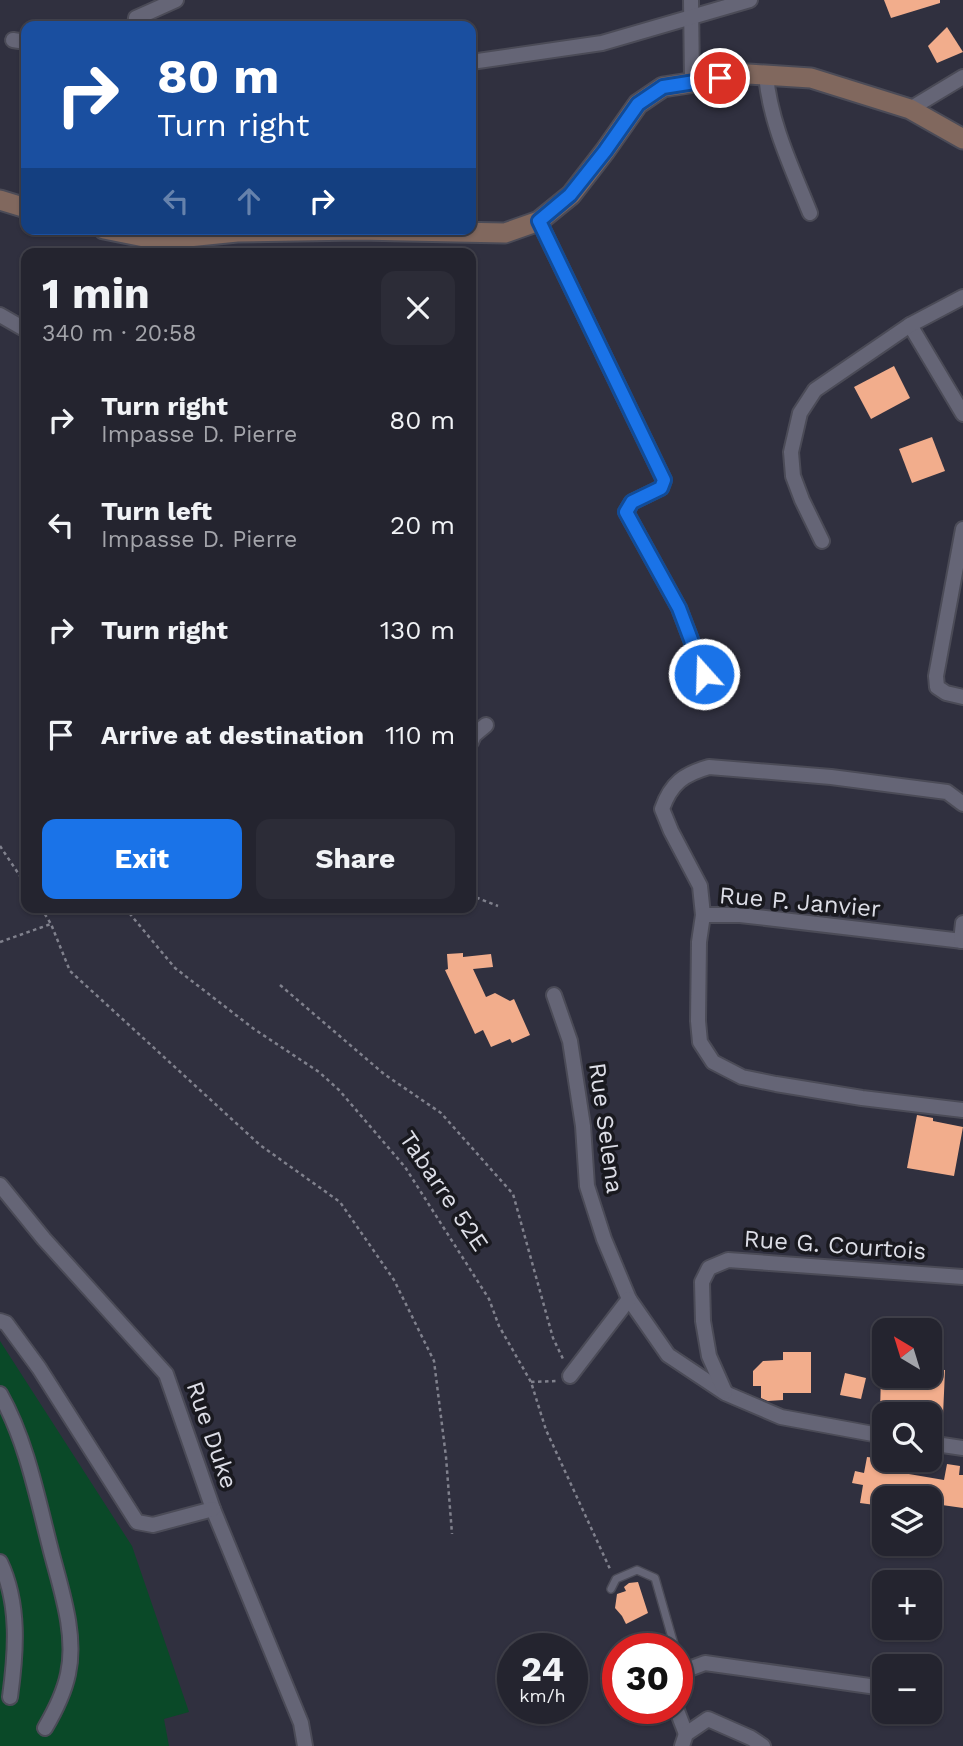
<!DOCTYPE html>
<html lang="en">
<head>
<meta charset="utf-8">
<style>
  body { margin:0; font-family:"Work Sans",sans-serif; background:#2c2c37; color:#f1f3f6; height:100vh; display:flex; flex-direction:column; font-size:26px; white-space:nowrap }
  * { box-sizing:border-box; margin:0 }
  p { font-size:23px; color:#a3a4aa }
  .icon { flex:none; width:38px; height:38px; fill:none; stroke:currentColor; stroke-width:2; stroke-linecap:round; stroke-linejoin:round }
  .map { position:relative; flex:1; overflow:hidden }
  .sheet { position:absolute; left:21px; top:248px; width:455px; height:665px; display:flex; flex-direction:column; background:#24242f; border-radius:14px; box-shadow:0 2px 5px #0004,0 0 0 2px #41414b }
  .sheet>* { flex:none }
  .top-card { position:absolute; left:21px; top:21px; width:455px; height:214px; border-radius:14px; box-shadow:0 2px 5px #0004,0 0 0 2px #41414b; background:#1a4fa0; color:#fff; overflow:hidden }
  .needle { width:46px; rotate:322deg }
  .tools { position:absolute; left:872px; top:1318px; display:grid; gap:14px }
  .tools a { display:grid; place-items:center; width:70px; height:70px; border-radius:14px; background:#24242f; box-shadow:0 2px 5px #0004,0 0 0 2px #41414b; font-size:35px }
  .speed { position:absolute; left:497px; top:1633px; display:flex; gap:14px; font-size:35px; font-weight:700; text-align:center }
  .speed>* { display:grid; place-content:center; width:91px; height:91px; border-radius:50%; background:#24242f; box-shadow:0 2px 5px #0004,0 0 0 2px #41414b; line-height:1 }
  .speed small { font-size:18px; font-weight:400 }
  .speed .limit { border:10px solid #d22; background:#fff; color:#111 }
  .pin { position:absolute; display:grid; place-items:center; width:60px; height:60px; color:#fff; margin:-30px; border:4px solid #fff; border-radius:50%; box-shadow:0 2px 7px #0007 }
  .me { position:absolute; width:77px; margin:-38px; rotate:340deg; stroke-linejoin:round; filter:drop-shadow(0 0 5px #0008) }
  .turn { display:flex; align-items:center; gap:24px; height:147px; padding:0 21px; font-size:32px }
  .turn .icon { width:91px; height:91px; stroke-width:2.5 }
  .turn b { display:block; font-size:49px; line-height:60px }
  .lanes { display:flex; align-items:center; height:66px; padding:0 21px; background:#0003; justify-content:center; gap:35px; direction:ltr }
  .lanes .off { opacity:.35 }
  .round { display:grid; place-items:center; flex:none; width:74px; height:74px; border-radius:14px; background:#2c2c37 }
  .overview { display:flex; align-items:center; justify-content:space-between; height:119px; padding:0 21px }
  h1 { font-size:42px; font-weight:700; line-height:52px }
  .primary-button { display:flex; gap:14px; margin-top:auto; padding:14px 21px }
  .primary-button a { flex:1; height:80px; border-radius:14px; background:#1a73e8; color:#fff; font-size:28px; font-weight:700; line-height:80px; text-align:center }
  .primary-button a+a { background:#2c2c37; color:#f1f3f6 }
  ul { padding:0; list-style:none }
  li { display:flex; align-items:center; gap:21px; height:105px; padding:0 21px }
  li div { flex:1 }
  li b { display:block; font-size:26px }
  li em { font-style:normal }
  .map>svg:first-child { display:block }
  .green { fill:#0a4928 }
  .building { fill:#f2ad8c }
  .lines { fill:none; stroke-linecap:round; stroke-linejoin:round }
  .lane-casing { stroke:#4b4b57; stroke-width:10 }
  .street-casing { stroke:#4b4b57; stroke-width:18 }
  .secondary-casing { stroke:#4b4b57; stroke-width:23 }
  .path { stroke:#80818d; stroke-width:2.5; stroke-dasharray:3.5 3.5; stroke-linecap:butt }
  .lane { stroke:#656576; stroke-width:7 }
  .street { stroke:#656576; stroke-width:14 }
  .secondary { stroke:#81685e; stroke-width:19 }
  .route-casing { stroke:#114b97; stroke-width:18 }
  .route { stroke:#1a73e8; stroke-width:12 }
  .labels { text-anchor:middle; stroke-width:7; stroke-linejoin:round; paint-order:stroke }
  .street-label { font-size:24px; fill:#dcdde6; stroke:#19191f }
</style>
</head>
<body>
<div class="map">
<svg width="963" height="1746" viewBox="0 0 963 1746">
  <rect width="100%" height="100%" fill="#30303f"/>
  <path class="green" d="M0 1341 132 1546 189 1712 164 1719 169 1746H0Z"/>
  <g class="building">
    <path d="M884 0H940V3L891 18Z"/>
    <path d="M947 27 963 52 937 63 928 46Z"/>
    <path d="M894 366 910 398 871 419 854 387Z"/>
    <path d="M932 437 945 471 912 483 899 449Z"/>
    <path d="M463 953V957L491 954 493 967 473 969 486 997 495 993 510 1001 514 999 530 1035 512 1043 510 1039 491 1047 483 1030 475 1034 445 970 448 969 447 954Z"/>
    <path d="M917 1115 933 1118V1121L963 1127 954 1176 907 1168Z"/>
    <path d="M783 1352H811V1393H783V1400L768 1401 761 1398V1386H753V1371L763 1361 783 1360Z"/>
    <path d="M929 1369 945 1370 943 1416H929L926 1413 880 1411 881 1376H929Z"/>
    <path d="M845 1373 866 1378 861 1399 840 1395Z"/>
    <path d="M867 1457 905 1461 903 1473 944 1480 947 1464 960 1466 959 1475H963V1508L942 1505 943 1495 912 1491 911 1498H877L875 1505 860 1503 863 1485 852 1483 855 1471 864 1473Z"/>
    <path d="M638 1582 648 1613 626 1624 622 1616 615 1608 617 1594 626 1591 624 1587 629 1583Z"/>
  </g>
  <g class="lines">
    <g class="lane-casing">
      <g id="lane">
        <path d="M611 1589 616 1579 637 1570 655 1578 675 1648"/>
        <path d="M677 1657 681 1672"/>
      </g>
    </g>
    <g class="street-casing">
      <g id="street">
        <path d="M691 0 692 81"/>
        <path d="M135 26 136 18 176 0"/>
        <path d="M13 40 26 42"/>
        <path d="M471 62 602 43 750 0"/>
        <path d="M766 75C770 123 792 168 810 213"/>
        <path d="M910 109 963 77"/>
        <path d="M539 221 664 480 661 488 632 502 626 512 679 608 704 674"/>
        <path d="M178 238 183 254"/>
        <path d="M0 315 26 330"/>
        <path d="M910 325 963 414"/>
        <path d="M963 529 936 676 937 687 946 693 963 697"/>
        <path d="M822 541 802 500 793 476 791 452 800 413 815 390 910 325 963 297"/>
        <path d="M471 742 474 735 486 725"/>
        <path d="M963 804 947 792 831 777 709 767C684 774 671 783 662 809L671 831 700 886 703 915 699 942 698 1021 700 1042 713 1062 742 1077 776 1084 862 1098 963 1110"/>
        <path d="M703 915H740L963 941"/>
        <path d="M961 941 963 923"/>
        <path d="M554 995 570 1041 583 1126 587 1186 604 1239 629 1299 668 1355 725 1393 781 1417 884 1436"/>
        <path d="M0 1185 44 1239 166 1374 213 1509 301 1723 305 1746"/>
        <path d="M0 1321 6 1323 39 1368 137 1522 153 1525 213 1509"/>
        <path d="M570 1376 629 1299"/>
        <path d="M725 1392 709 1356 703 1321 702 1282 709 1268 728 1260 963 1277"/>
        <path d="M0 1394C26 1440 37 1496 50 1547 60 1587 77 1633 68 1674 64 1693 55 1711 45 1728"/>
        <path d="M929 1443 963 1448"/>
        <path d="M0 1562C20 1604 16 1653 10 1697"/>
        <path d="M677 1682 681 1672 705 1663 884 1688"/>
        <path d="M676 1708 686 1734"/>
        <path d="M682 1746 686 1734 708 1719 751 1738 763 1746"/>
      </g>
    </g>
    <g class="secondary-casing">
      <g id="secondary">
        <path d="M0 200 26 208"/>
        <path d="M104 229 144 237 178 238 237 232 358 230 505 233 539 221 571 195 605 151 638 104 663 87 748 74 811 78 910 109 963 139"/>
      </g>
    </g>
    <g class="path">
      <path d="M0 846 26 885"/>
      <path d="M471 893 475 897 498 906"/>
      <path d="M41 908 51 924"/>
      <path d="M125 908 175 968 254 1029 319 1072 339 1090 405 1167 489 1299 499 1326 531 1382 546 1430 610 1569"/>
      <path d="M0 942 51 924 70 971 260 1145 340 1202 394 1280 434 1361 446 1457 452 1534"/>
      <path d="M280 985 384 1074 441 1113 513 1194 553 1338 564 1361"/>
      <path d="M531 1382 556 1381"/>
    </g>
    <use href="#lane" class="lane"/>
    <use href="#street" class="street"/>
    <use href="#secondary" class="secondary"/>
  </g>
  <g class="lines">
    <g class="route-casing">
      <path id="route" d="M704 674 679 608 626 512 632 502 661 488 664 480 539 221 570 195 605 151 638 104 663 87 720 78"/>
    </g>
    <use href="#route" class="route"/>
  </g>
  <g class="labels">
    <g class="street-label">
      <text transform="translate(800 902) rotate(5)" y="8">Rue P. Janvier</text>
      <text transform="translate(606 1128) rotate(82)" y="8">Rue Selena</text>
      <text transform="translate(444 1191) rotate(56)" y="8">Tabarre 52E</text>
      <text transform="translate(835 1245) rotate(4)" y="8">Rue G. Courtois</text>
      <text transform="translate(212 1435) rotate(71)" y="8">Rue Duke</text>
    </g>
  </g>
</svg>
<div class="tools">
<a><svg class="needle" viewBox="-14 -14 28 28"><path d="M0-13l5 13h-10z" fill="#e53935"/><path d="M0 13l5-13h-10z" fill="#a3a4aa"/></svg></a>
<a><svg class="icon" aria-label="search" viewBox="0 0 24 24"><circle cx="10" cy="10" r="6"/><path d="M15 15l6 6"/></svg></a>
<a><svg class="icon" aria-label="layers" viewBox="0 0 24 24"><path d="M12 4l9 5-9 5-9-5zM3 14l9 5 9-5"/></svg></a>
<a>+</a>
<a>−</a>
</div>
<div class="speed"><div>24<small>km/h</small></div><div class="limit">30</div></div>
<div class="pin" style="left:720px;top:78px;background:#d93025"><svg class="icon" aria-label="arrive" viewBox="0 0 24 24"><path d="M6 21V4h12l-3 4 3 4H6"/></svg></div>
<svg class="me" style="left:704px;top:674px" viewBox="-20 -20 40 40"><circle r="17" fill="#1a73e8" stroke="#fff" stroke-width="3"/><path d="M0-11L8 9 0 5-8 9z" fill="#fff"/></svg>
<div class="top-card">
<div class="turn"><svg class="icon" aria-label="right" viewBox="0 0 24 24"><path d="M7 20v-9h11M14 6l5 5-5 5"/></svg><div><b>80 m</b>Turn right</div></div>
<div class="lanes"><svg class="icon off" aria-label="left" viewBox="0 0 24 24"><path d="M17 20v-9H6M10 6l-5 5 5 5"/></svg><svg class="icon off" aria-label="ahead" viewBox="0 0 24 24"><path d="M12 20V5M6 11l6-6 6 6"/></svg><svg class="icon" aria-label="right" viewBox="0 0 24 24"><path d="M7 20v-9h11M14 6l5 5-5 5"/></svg></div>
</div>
<section class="sheet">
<div class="overview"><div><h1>1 min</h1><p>340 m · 20:58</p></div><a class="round"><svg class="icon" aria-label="close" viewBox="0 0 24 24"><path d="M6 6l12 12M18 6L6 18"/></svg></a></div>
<ul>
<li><svg class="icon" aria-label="right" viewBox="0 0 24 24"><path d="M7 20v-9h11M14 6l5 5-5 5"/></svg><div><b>Turn right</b><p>Impasse D. Pierre</p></div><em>80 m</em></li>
<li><svg class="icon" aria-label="left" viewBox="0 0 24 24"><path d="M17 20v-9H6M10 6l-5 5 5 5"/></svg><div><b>Turn left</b><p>Impasse D. Pierre</p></div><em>20 m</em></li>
<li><svg class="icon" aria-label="right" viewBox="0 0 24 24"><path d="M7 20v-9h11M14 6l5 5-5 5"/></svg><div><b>Turn right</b></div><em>130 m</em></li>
<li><svg class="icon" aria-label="arrive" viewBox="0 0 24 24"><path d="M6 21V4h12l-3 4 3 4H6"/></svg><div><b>Arrive at destination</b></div><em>110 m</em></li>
</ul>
<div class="primary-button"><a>Exit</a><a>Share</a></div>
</section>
</div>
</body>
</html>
